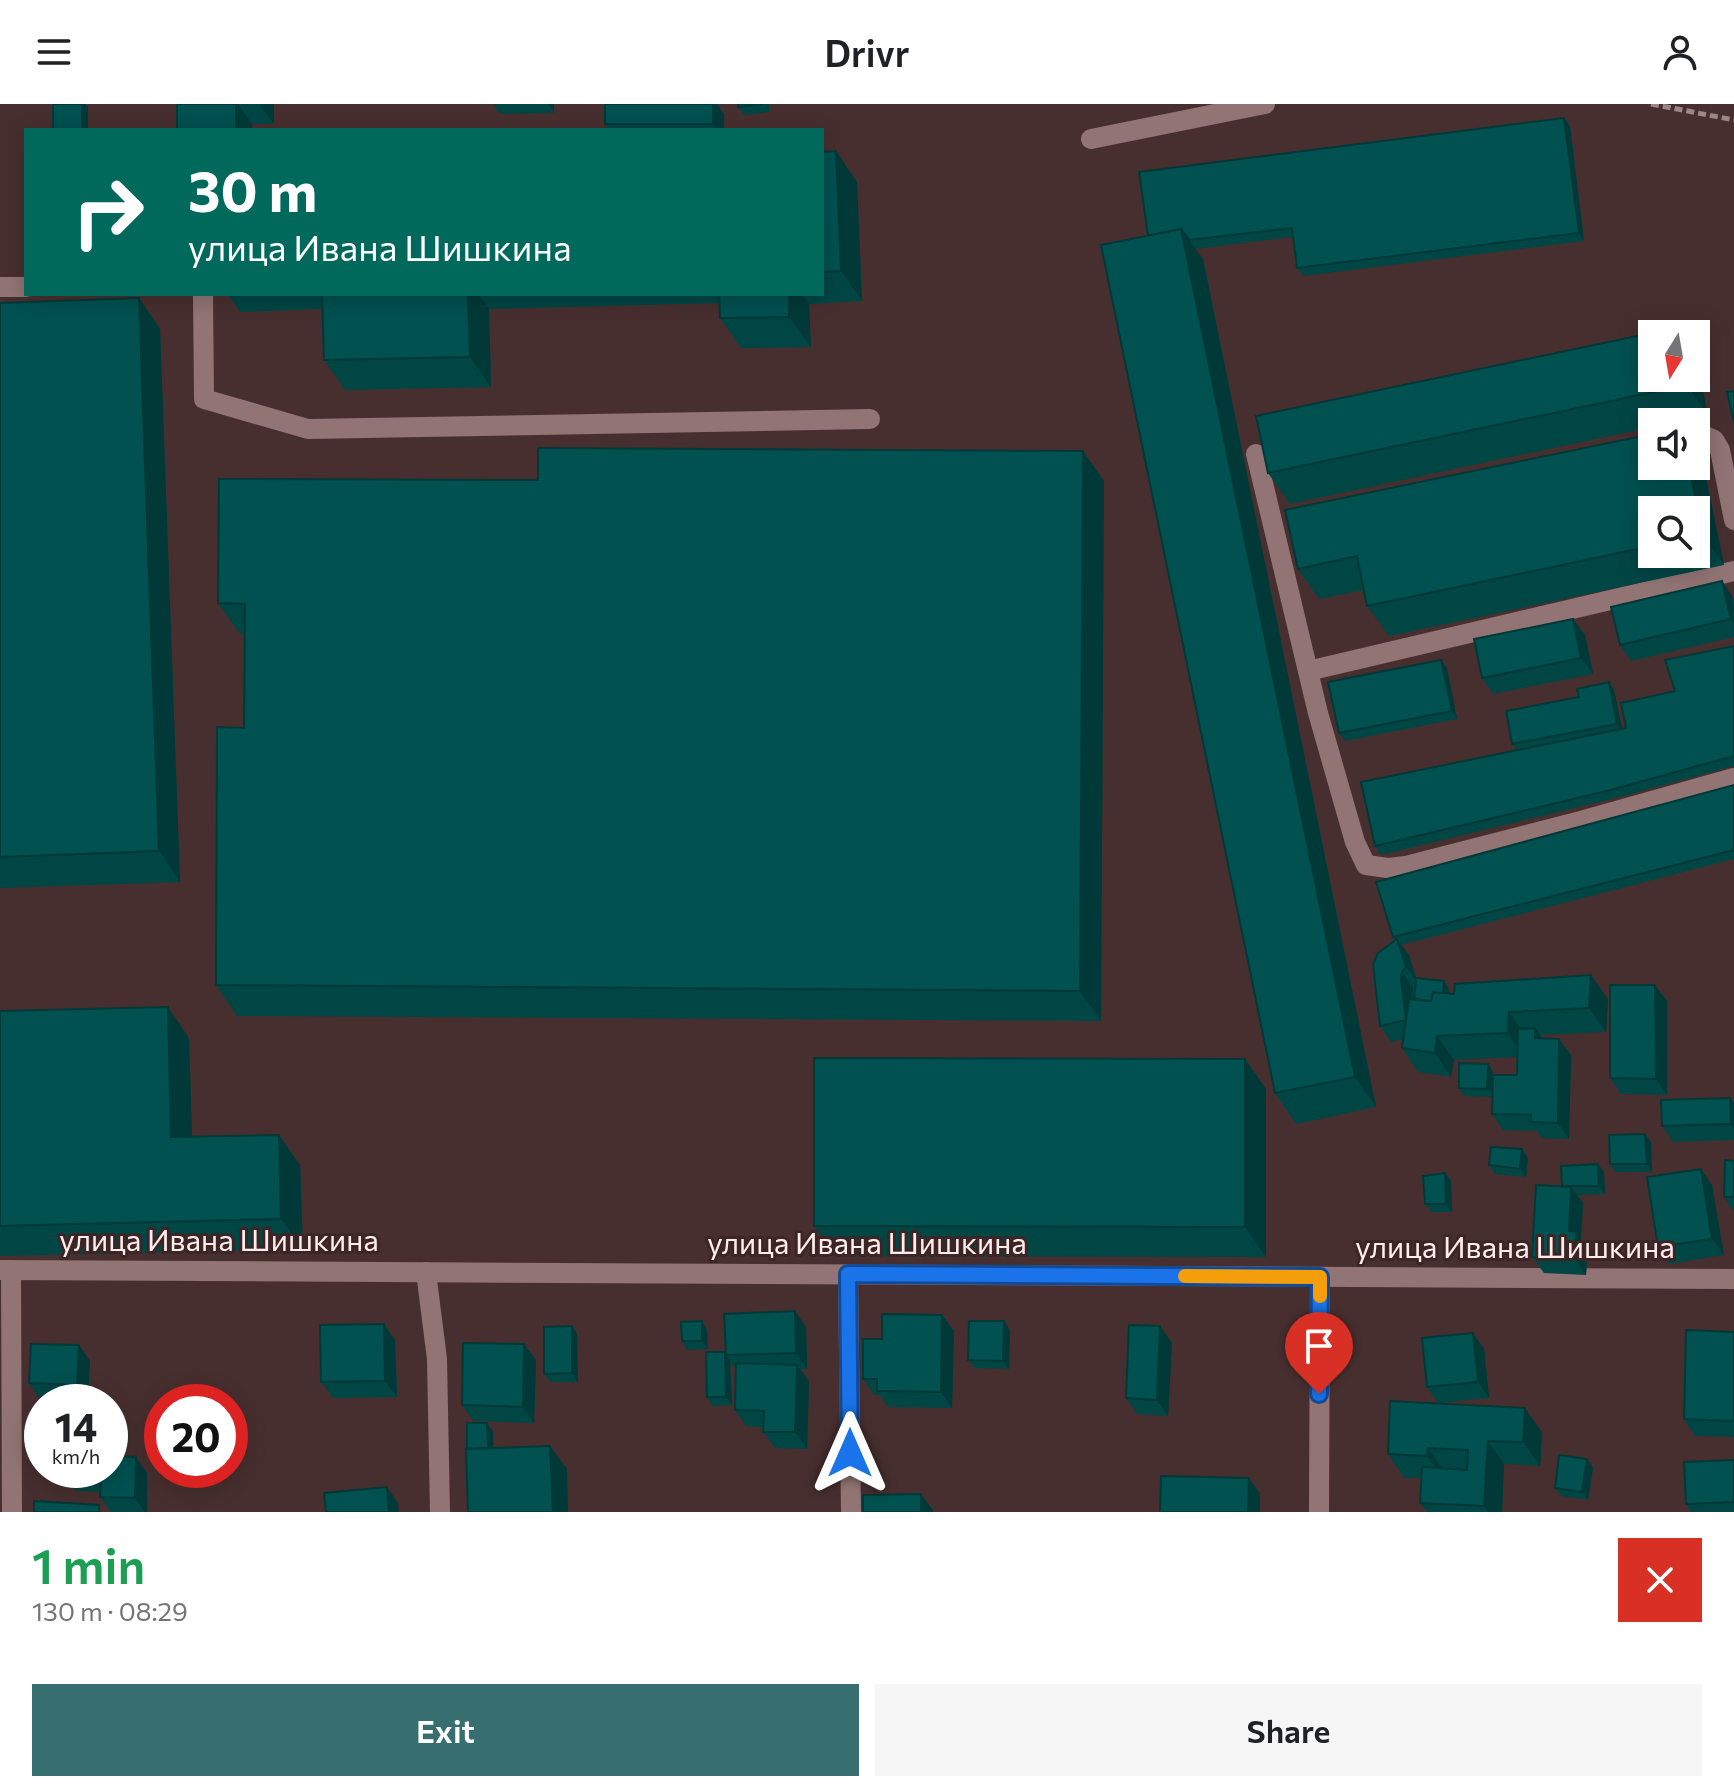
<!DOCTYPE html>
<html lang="en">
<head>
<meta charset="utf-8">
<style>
  body { margin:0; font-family:Commissioner,sans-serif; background:#f6f6f6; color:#202124; height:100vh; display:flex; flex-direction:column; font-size:30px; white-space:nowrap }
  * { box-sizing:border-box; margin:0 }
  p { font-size:26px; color:#757577 }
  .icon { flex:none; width:44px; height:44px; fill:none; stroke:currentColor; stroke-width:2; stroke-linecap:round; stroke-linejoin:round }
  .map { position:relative; height:1408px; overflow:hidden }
  .details { display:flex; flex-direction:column; background:#fff; flex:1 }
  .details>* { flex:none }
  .guide { position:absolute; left:24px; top:24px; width:800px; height:168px; border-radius:0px; box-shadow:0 4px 20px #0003; background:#00695c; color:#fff; overflow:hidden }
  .needle { width:52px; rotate:191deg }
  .controls { position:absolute; left:1638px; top:216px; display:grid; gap:16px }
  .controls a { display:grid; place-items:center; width:72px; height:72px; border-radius:0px; background:#fff; box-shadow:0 4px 20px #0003; font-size:40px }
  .speed { position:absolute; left:24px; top:1280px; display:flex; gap:16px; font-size:40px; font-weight:700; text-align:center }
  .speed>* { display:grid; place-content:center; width:104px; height:104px; border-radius:50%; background:#fff; box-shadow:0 4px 20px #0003; line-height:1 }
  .speed small { font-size:20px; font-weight:400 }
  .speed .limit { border:12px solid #d22; background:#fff; color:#111 }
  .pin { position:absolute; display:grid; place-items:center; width:68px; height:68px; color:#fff; margin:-82px -34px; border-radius:50% 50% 50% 0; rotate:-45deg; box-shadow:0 0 8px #0007 }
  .pin .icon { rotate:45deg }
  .me { position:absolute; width:88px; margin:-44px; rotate:0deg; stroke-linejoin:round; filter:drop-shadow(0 0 6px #0008) }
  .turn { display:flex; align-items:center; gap:28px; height:168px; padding:0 32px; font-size:36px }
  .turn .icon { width:104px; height:104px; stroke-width:2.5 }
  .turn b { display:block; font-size:56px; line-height:68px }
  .round { display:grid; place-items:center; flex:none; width:84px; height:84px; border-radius:0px; background:#f6f6f6 }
  .overview { display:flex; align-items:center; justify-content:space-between; height:136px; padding:0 32px }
  h1 { font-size:48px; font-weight:600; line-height:60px; color:#1e9e55 }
  .button { display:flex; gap:16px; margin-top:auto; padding:16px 32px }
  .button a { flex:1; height:92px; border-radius:0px; background:#376e6f; color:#fff; font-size:32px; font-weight:600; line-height:92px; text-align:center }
  .button a+a { background:#f6f6f6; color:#202124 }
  header { display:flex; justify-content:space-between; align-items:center; height:104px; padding:0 32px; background:#fff; font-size:36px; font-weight:600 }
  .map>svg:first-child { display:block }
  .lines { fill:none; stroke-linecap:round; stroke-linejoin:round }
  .path { stroke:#9c8686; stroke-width:5; stroke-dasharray:8 4; stroke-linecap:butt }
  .service { stroke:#927474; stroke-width:20 }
  .minor { stroke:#927474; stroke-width:20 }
  .wall { fill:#004645; fill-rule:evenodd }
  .shaded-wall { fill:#003938 }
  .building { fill:#005150; stroke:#003938; stroke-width:2 }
  .route-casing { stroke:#114b97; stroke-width:20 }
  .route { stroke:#1a73e8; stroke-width:14 }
  .slow { stroke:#f59e0b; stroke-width:14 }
  .labels { text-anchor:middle; stroke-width:6; stroke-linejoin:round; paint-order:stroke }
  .street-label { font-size:30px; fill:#ffeded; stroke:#3d2525 }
</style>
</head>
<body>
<header><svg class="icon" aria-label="menu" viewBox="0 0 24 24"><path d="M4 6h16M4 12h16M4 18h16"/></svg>Drivr<svg class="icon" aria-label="person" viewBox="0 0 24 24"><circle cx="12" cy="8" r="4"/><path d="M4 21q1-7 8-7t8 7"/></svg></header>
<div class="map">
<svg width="1734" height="1408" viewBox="0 0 1734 1408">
  <rect width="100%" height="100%" fill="#482f2f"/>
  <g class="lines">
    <path class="path" d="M1651 0 1734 16"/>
    <g class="service">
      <path d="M1091 35 1265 0"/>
      <path d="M0 183H26"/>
      <path d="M203 190 204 295 308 325 870 315"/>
      <path d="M1696 328 1714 336 1720 346 1734 416"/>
      <path d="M1256 350 1318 609 1355 738 1366 761 1388 764 1406 762 1581 717 1734 674"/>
      <path d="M1308 567 1734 467"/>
      <path d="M11 1166 12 1408"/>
      <path d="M426 1168 437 1255 440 1408"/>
      <path d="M848 1170 851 1408"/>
    </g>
    <g class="minor">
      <path d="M0 1166 1734 1175"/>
      <path d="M1319 1408 1320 1173"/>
    </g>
  </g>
  <g class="wall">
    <path d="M177 0H274V20H252V26Z"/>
    <path d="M493 0H554V9L500 10Z"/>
    <path d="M738 0H769V8L744 11 738 3Z"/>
    <path d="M724 10V26H609L605 20Z"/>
    <path d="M1564 14 1570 22 1584 137 1303 172 1297 164 1293 133 1195 145 1203 155 1376 1003 1296 1020 1275 989 1148 132Z"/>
    <path d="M822 48 857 78 862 197 809 200 811 243 741 244 720 214 719 199 489 205 491 283 345 286 324 256 323 205 240 208 228 190H822Z"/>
    <path d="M139 194 160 225 180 778 0 784V199Z"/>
    <path d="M1679 230 1696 254 1708 312 1678 318H1652V323L1290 400 1268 369Z"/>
    <path d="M1696 345 1702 354 1724 461 1389 532 1367 502 1364 486 1319 495 1298 465 1696 362ZM1652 406H1696V450H1652Z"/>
    <path d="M1104 377 1101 917 237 912 216 881 244 624 245 530 239 529 218 499Z"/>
    <path d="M1733 493 1734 533 1631 557 1620 541Z"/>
    <path d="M1573 515 1585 531 1593 570 1493 590 1482 574Z"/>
    <path d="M1734 542V662L1612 695 1381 751 1375 742 1517 646 1512 640 1614 586 1622 625 1626 624Z"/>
    <path d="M1441 556 1447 564 1457 615 1345 637 1339 629Z"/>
    <path d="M1734 681V755L1401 841 1409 851 1416 874 1449 885V889L1608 895 1606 928 1540 931 1542 935H1559L1571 951 1569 1035 1542 1034 1537 1027 1503 1026 1492 1010V993L1464 992 1459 984 1488 960 1493 968V971H1517L1518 953 1454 956 1451 973 1418 968 1402 944 1403 935 1391 938 1380 922 1395 837 1393 833ZM1415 882 1414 895H1413V884Z"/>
    <path d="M1667 897V991L1621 990 1610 974Z"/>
    <path d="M0 907 189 934 192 1033 300 1061 303 1145 0 1152Z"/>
    <path d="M1245 955 1266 985V1153L835 1152 814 1122Z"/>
    <path d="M1734 999V1036L1673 1038 1662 1022Z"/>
    <path d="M1651 1038 1652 1068H1615L1610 1060Z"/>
    <path d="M1522 1045 1528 1054 1526 1073 1495 1070 1489 1061Z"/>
    <path d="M1734 1057V1108L1724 1093Z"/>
    <path d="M1604 1068 1605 1090 1577 1091 1583 1099 1581 1135 1588 1144 1586 1171 1544 1169 1532 1153 1562 1082Z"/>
    <path d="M1445 1069 1451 1077 1452 1108H1431L1425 1100Z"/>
    <path d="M1712 1081 1724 1151 1669 1160 1658 1143Z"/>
    <path d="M942 1211 954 1227 952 1304 888 1303 880 1291H874L863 1275 882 1235Z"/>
    <path d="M702 1217 707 1226 708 1245 687 1246 682 1237Z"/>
    <path d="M384 1220 395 1236 397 1293 333 1294 321 1278Z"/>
    <path d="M572 1222 577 1230 578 1278H550L544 1270Z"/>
    <path d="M1160 1222 1172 1239 1168 1312 1137 1310 1126 1294Z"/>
    <path d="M806 1223 807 1265H800L809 1277 807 1345 775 1344 763 1328V1323L746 1322 735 1306 736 1266 730 1258 732 1301 712 1302 707 1293 725 1248Z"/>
    <path d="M1010 1226 1009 1265 974 1264 968 1256Z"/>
    <path d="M1734 1228V1333L1695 1332 1684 1315Z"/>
    <path d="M524 1240 536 1256 534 1319 473 1317 462 1301Z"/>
    <path d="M79 1241 90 1257 88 1297 40 1295 29 1279Z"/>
    <path d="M1484 1245 1489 1294 1438 1299 1427 1283Z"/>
    <path d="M1542 1328 1540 1362 1504 1360 1502 1408H1427L1420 1399 1422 1374H1404L1388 1350Z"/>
    <path d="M1587 1355 1593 1364 1588 1396 1561 1392 1555 1384Z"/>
    <path d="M1734 1356V1408H1691L1686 1400Z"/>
    <path d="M147 1369V1408H111L100 1393V1388L76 1387 65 1371Z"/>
  </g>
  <g class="shaded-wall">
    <path d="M82 0H85L88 3V26H82Z"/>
    <path d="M236 0H238L252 20V26H236Z"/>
    <path d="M259 0H274V20Z"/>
    <path d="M548 0H554V9Z"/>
    <path d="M712 0H717L724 10V26H717L713 20Z"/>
    <path d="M1564 14 1570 22 1584 137 1579 129Z"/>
    <path d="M836 47 857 78 862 197 841 167Z"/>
    <path d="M1181 125 1203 155 1376 1003 1355 973Z"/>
    <path d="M468 190H478L489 205 491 283 470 253Z"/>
    <path d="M789 190H803L809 200 811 243 789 213Z"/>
    <path d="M139 194 160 225 180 778 159 747Z"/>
    <path d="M1696 254 1708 312 1687 281 1685 274H1696Z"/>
    <path d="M1696 345 1702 354 1724 461 1703 431 1689 362H1696Z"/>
    <path d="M1083 347 1104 377 1101 917 1080 887Z"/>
    <path d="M1722 477 1733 493 1734 519 1731 515Z"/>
    <path d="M1573 515 1585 531 1593 570 1581 554Z"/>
    <path d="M1441 556 1447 564 1457 615 1452 607Z"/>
    <path d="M1609 578 1614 586 1623 628 1617 620Z"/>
    <path d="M1397 835 1409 851 1418 880 1406 863Z"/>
    <path d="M1402 868 1413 884 1412 891 1418 932 1407 916 1401 875Z"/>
    <path d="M1591 871 1608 895 1606 928 1589 904Z"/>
    <path d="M1444 877 1449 885 1447 915 1441 906Z"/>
    <path d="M1655 881 1667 897V991L1656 975Z"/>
    <path d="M168 903 189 934 193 1064 171 1033Z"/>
    <path d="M1509 908 1525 931 1524 953 1508 929Z"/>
    <path d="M1535 924 1547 941 1535 934Z"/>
    <path d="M1437 932 1454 956 1451 973 1435 949Z"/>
    <path d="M1559 935 1571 951 1569 1035 1558 1019Z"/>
    <path d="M1245 955 1266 985V1153L1245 1123Z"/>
    <path d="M1488 960 1493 968V993L1487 985Z"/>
    <path d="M1730 994 1734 999V1024L1731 1020Z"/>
    <path d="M1645 1030 1651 1038 1652 1068 1647 1060Z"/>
    <path d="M279 1031 300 1061 303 1145 281 1115Z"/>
    <path d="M1522 1045 1528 1054 1526 1073 1520 1065Z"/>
    <path d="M1598 1060 1604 1068 1605 1090 1599 1082Z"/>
    <path d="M1701 1065 1712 1081 1724 1151 1712 1135Z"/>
    <path d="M1445 1069 1451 1077 1452 1108 1446 1100Z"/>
    <path d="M1571 1083 1583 1099 1581 1135 1588 1144 1586 1171 1575 1155 1569 1127Z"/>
    <path d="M795 1207 806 1223 807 1265 796 1249Z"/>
    <path d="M942 1211 954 1227 952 1304 941 1288Z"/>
    <path d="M702 1217 707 1226 708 1245 702 1237Z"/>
    <path d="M1004 1217 1010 1226 1009 1265 1003 1257Z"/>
    <path d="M384 1220 395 1236 397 1293 385 1277Z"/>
    <path d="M572 1222 577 1230 578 1278 572 1269Z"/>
    <path d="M1160 1222 1172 1239 1168 1312 1157 1296Z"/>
    <path d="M1473 1229 1484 1245 1489 1294 1478 1278Z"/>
    <path d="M524 1240 536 1256 534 1319 523 1303Z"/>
    <path d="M79 1241 90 1257 88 1297 77 1281Z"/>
    <path d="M725 1248 730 1258 732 1301 726 1293Z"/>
    <path d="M797 1261 809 1277 807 1345 795 1328Z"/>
    <path d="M1525 1304 1542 1328 1540 1362 1523 1338Z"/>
    <path d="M487 1319 493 1327 494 1364 488 1355Z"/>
    <path d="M1488 1337 1504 1360 1502 1408H1488L1484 1402Z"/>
    <path d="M550 1342 567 1365 568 1408H553Z"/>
    <path d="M1428 1344 1444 1367V1375L1427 1352Z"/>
    <path d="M136 1353 147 1369V1408H145L135 1394Z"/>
    <path d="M1587 1355 1593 1364 1588 1396 1582 1388Z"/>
    <path d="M1249 1374 1260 1390V1408H1248Z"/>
    <path d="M387 1383 398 1399 399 1408H389Z"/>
    <path d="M921 1390 933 1406V1408H921Z"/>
  </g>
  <g class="building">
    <rect x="53" y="0" width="29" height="26"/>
    <rect x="177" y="0" width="59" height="26"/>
    <rect x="605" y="0" width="108" height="20"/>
    <path d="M738 0H763L738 3Z"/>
    <path d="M1564 14 1579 129 1297 164 1292 124 1190 136 1181 125 1148 132 1139 68Z"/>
    <path d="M836 47 841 167 822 168V48Z"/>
    <path d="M1181 125 1355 973 1275 989 1101 141Z"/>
    <path d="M322 190H468L470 253 324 256Z"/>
    <path d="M719 190H789V213L720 214Z"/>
    <path d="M139 194 159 747 0 753V199Z"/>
    <path d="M1675 224 1676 230H1652V274H1685L1687 281 1268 369 1256 312Z"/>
    <path d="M1734 287V319L1727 288Z"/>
    <path d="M1652 330V362H1689L1703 431 1696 433V406H1652V442L1367 502 1357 452 1298 465 1285 406Z"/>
    <path d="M538 344 1083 347 1080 887 216 881 217 623 244 624 245 500 218 499 219 375 538 376Z"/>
    <path d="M1722 477 1731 515 1620 541 1611 503Z"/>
    <path d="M1573 515 1581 554 1482 574 1474 535Z"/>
    <path d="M1734 542V652L1607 687 1375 742 1361 678 1626 624 1621 599 1675 587 1665 556Z"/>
    <path d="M1441 556 1452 607 1339 629 1328 578Z"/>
    <path d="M1609 578 1617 620 1512 640 1506 607 1579 593 1577 585Z"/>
    <path d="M1734 681V746L1393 833 1376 778Z"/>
    <path d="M1397 835 1406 863 1402 868 1401 875 1406 916 1380 922 1373 860 1378 849Z"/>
    <path d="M1591 871 1589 904 1509 908 1508 929 1437 932 1435 949 1402 944 1409 895 1431 897 1433 888 1454 890 1455 880Z"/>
    <path d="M1416 874 1444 877 1443 889 1433 888 1431 897 1414 895Z"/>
    <path d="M1610 881H1655L1656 975 1610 974Z"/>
    <path d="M168 903 171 1033 279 1031 281 1115 0 1122V907Z"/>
    <path d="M1535 924V934L1559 935 1558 1019 1531 1018V1011L1492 1010 1493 971H1517L1518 925Z"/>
    <path d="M814 954 1245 955V1123L814 1122Z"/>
    <path d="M1459 959 1488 960 1487 985 1459 984Z"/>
    <path d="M1730 994 1731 1020 1662 1022 1661 996Z"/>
    <path d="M1645 1030 1647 1060H1610L1609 1031Z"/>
    <path d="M1491 1043 1522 1045 1520 1065 1489 1061Z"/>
    <path d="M1725 1056 1734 1057V1093H1724Z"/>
    <path d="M1598 1060 1599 1082H1562L1561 1062Z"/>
    <path d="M1701 1065 1712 1135 1658 1143 1647 1073Z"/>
    <path d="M1445 1069 1446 1100H1425L1423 1072Z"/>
    <path d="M1536 1081 1571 1083 1569 1127 1576 1128 1575 1155 1532 1153Z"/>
    <path d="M795 1207 796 1249 726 1251 724 1210Z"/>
    <path d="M882 1210 942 1211 941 1288 877 1287V1275H863V1235H882Z"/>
    <path d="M702 1217V1237H682L681 1218Z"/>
    <path d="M969 1217H1004L1003 1257 968 1256Z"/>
    <path d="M384 1220 385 1277 321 1278 320 1221Z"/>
    <path d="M1129 1221 1160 1222 1157 1296 1126 1294Z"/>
    <path d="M572 1222V1269L544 1270V1223Z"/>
    <path d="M1686 1226 1734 1228V1317L1684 1315Z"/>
    <path d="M1473 1229 1478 1278 1427 1283 1422 1234Z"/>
    <path d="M463 1239 524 1240 523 1303 462 1301Z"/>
    <path d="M31 1240 79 1241 77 1281 29 1279Z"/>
    <path d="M706 1248H725L726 1293H707Z"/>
    <path d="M736 1259 797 1261 795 1328H763L764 1307 735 1306Z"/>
    <path d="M1390 1297 1525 1304 1523 1338 1488 1337 1484 1402 1420 1399 1422 1363 1467 1366 1468 1346 1428 1344 1427 1352 1388 1350Z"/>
    <path d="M467 1319H487L488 1344 467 1345Z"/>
    <path d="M550 1342 553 1408H468L466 1345Z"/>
    <path d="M1559 1351 1587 1355 1582 1388 1555 1384Z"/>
    <path d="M110 1352 136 1353 135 1394 100 1393 101 1372 65 1371V1366H110Z"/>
    <path d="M1734 1356V1398L1686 1400 1684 1358Z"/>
    <path d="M1161 1372 1249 1374 1248 1408H1160Z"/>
    <path d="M387 1383 389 1408H326L324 1389Z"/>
    <path d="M921 1390V1408H863V1391Z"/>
    <path d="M34 1397 99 1401V1408H34Z"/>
  </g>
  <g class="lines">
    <g class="route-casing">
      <path id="route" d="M850 1349 848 1170 1320 1173 1319 1290"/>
    </g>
    <use href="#route" class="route"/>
    <path class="slow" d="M1185 1172 1320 1173V1192"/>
  </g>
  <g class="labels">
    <g class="street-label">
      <text x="219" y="1147">улица Ивана Шишкина</text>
      <text x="867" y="1150">улица Ивана Шишкина</text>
      <text x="1515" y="1154">улица Ивана Шишкина</text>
    </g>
  </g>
</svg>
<div class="controls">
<a><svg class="needle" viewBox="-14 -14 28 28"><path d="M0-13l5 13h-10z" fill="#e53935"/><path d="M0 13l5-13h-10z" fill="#757577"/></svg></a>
<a><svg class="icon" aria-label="sound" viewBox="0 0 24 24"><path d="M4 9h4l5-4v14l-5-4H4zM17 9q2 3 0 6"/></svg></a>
<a><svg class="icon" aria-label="search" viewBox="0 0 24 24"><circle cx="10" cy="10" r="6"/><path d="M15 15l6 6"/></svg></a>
</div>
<div class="speed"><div>14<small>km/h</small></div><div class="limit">20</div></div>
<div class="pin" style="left:1319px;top:1290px;background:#d93025"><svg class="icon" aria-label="arrive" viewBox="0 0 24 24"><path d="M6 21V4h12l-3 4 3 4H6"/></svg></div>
<svg class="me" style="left:850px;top:1349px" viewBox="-20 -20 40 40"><path d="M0-17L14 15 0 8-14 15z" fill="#1a73e8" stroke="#fff" stroke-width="4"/></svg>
<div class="guide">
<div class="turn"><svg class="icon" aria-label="right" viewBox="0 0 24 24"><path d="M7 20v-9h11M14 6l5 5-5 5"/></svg><div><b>30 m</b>улица Ивана Шишкина</div></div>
</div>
</div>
<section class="details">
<div class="overview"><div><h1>1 min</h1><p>130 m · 08:29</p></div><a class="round" style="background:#d93025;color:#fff"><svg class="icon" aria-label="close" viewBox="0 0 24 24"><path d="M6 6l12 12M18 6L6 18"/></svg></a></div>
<div class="button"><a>Exit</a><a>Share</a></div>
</section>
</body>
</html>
